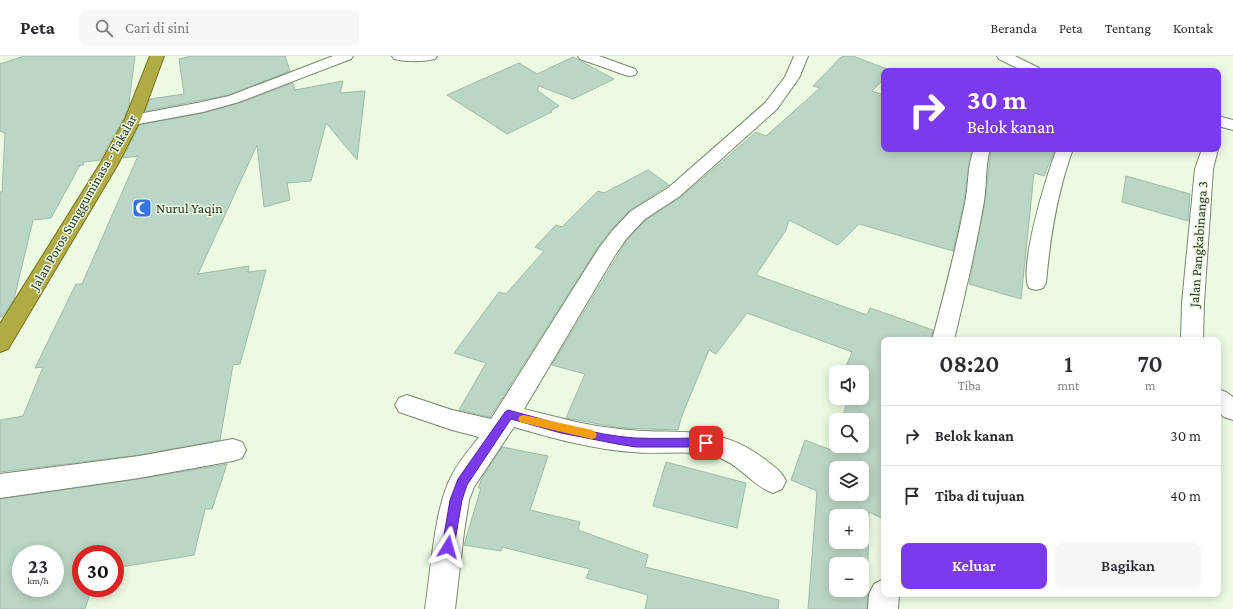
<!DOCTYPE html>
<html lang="id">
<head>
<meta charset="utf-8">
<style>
  body { margin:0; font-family:"Crimson Pro",serif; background:#f7f7f7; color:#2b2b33; height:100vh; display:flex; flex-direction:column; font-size:15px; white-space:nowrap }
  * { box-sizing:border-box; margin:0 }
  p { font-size:13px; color:#7c7c81 }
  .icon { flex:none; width:22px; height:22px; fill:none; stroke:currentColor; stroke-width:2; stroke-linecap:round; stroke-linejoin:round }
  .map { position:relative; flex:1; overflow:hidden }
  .details { position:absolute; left:881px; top:281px; width:340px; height:260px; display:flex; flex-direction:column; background:#fff; border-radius:8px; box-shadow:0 2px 10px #0003 }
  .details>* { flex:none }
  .banner { position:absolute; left:881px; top:12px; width:340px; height:84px; border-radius:8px; box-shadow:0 2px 10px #0003; background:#7c3aed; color:#fff; overflow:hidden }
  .tools { position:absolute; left:829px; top:309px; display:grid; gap:8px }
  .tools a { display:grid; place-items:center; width:40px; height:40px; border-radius:8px; background:#fff; box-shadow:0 2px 10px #0003; font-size:20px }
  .speed { position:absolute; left:12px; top:489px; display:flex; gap:8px; font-size:20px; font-weight:700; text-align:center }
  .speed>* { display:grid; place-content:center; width:52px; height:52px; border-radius:50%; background:#fff; box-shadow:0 2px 10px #0003; line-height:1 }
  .speed small { font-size:10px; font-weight:400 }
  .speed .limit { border:6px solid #d22; background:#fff; color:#111 }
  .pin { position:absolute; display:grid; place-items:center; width:34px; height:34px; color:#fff; margin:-17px; border-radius:8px; box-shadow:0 2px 6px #0006 }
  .me { position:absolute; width:44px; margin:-22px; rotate:8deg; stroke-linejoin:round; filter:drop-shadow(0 0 3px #0008) }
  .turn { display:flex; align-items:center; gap:14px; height:84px; padding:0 20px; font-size:18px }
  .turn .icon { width:52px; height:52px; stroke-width:2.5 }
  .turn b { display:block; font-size:28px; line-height:34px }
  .eta { display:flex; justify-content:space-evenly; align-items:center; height:68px; text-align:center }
  .eta b { font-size:24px; font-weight:600; line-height:28px }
  .cta { display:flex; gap:8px; margin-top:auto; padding:8px 20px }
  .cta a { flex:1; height:46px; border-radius:8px; background:#7c3aed; color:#fff; font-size:16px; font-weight:600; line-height:46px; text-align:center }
  .cta a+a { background:#f7f7f7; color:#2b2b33 }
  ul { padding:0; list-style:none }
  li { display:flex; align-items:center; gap:12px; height:60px; padding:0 20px; border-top:1px solid #e1e1e2 }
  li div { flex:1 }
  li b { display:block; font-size:15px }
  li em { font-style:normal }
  header { display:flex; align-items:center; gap:24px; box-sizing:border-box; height:56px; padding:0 20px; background:#fff; border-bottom:1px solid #e1e1e2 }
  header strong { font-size:19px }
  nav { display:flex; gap:22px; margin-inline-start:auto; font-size:14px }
  .search { width:280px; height:36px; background:#f7f7f7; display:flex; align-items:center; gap:10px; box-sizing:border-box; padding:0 14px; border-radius:8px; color:#7c7c81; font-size:15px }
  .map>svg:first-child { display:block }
  .building { fill:#bad6c5; stroke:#9fbbaa; fill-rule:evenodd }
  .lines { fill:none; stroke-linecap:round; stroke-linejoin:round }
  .minor-casing { stroke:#78866e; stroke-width:2 }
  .secondary-casing { stroke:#78866e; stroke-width:2 }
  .trunk-casing { stroke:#74721b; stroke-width:2 }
  .minor { fill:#fff; fill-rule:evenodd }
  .secondary { fill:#fff; fill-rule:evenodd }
  .trunk { fill:#b0ab44; fill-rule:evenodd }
  .route { fill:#7c3aed; stroke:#51269a }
  .slow { fill:#f59e0b }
  .labels { text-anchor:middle; stroke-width:3; stroke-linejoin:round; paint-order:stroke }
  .street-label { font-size:14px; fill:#292f25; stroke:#ebfae0 }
  .poi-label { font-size:14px; fill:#292f25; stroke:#ebfae0; text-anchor:start }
</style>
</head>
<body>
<header>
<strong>Peta</strong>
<div class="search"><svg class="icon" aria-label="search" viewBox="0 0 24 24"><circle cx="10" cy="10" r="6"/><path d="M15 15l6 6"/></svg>Cari di sini</div>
<nav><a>Beranda</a><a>Peta</a><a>Tentang</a><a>Kontak</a></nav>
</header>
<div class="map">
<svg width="1233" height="553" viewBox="0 0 1233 553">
  <rect width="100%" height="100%" fill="#ebfae0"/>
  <g class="building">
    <path d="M24 0H135L129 46H130L124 62 100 104 84 106 83 109H80L51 162 33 164 14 243 2 261H0V136H2L5 77 0 75V8Z"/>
    <path d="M192 0H285L290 15 229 39 145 55 150 43 184 38 179 3Z"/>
    <path d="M842 0H853L892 15H884V23L872 35 884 39V93H972L969 106 964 147 953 195 859 168 838 189 789 164 786 174 756 219 867 259 870 252 933 274 931 284H884V463L869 456 867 553H808L817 435 791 424 805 384 831 394 836 380V390H862V364H841L849 342H862V316H854L845 313 852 296 747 257 716 298 709 294 681 362 678 374 620 372 566 362 585 318 552 309 627 184 646 164 681 141 756 76 766 80 820 32 813 30ZM836 412H862V438H836ZM836 460H862V486H836ZM836 508H862V534H836Z"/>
    <path d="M573 1 614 23 573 43 539 30 537 34 559 50 550 55 552 56 507 78 447 39 519 7 537 18Z"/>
    <path d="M343 25 340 37 365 35 357 104 326 67 311 125 287 127 290 144 264 151 257 89 198 218 249 210 248 216 266 214 240 308 233 309 220 384 139 399 0 416V364L23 360 43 311 35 312 76 228H82L138 100 123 102 139 69 203 57 239 47 293 27 295 34Z"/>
    <path d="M991 93H1055L1044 120 1034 117 1021 243 969 228 985 145Z"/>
    <path d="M648 114 669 129 630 154 611 174 598 191 490 361 459 354 486 307 454 297 499 236 506 238 544 195 535 191 556 169 562 171 598 135 604 137Z"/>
    <path d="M1126 120 1190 138 1188 165 1122 146Z"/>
    <path d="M502 391 548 400 530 454 580 466 578 474 648 499 645 511 779 544 778 553H645L648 539 586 522 590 513 502 491 501 495 464 489 481 432H478L482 422Z"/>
    <path d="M666 406 746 427 737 472 653 450Z"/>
    <path d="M227 408 212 453H205L194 499 115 512V498H81V532H92L85 553H0V443L139 423ZM21 498H55V532H21Z"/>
  </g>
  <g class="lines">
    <g class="minor-casing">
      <g id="minor">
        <path d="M333 0H353L351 3 239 46 203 56 133 69 127 67 125 64 127 61 133 59 202 46 229 40Z"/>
        <path d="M578 0H599L635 13 637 16 635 19 630 20 625 19 580 3Z"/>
        <path d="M794 0H808L799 22 777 53 680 140 645 163 626 183 614 201 524 353C556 361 588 370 620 373 673 380 716 366 763 402 772 409 781 414 786 425L782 433 773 437C751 429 738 406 714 400 688 393 659 399 632 396 592 393 552 382 514 371L474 431 469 444 464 476 455 553H425C431 515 434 452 452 419 459 405 470 393 479 381L452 374 399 356 395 349 399 342 407 339 452 354 491 363 599 192 612 175 631 155 668 132 765 47 785 21Z"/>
        <path d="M997 0H1015L1039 12 1041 15H1023L999 3Z"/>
        <path d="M1218 60 1233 64V74L1218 70Z"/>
        <path d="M1218 92V93L1213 113 1204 247 1203 284H1181L1182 247 1195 113 1202 93Z"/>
        <path d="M974 93H990C985 110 987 127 984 145 976 192 965 238 954 284H932C944 239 956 193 965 147 969 129 967 111 974 93Z"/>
        <path d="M1057 93H1073C1057 136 1050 181 1046 227L1043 232 1036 234 1029 232C1018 213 1047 116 1057 93Z"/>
        <path d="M1218 333 1226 336 1233 341V364L1224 361 1218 356Z"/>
        <path d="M233 383 242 386 246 394 242 402 233 405 139 422 0 442V418L139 400Z"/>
        <path d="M884 523V538H899L898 553H868L869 538 874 528Z"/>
      </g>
    </g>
    <g class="secondary-casing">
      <path id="secondary" d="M392 0H437L435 3C421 6 408 6 394 3Z"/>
    </g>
    <g class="trunk-casing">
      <path id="trunk" d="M150 0H164L141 63 118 108 8 293 0 296V268L100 108 125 63Z"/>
    </g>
    <use href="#minor" class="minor"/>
    <use href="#secondary" class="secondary"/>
    <use href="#trunk" class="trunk"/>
  </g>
  <path class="route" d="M508 354C550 365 593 379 635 382 659 383 683 382 706 382L710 383 712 387 710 390 706 391H636L617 388 561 377 511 363 467 429 462 444 454 491 452 495 448 497 444 495 442 491 450 444 458 423 505 356Z"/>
  <path class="slow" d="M524 359 592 374 595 376 597 379 595 382 592 383 524 367 520 366 518 363 520 360Z"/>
  <defs>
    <g id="mosque-square" transform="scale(1)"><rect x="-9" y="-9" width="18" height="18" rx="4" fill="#3674e3" stroke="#ebfae0"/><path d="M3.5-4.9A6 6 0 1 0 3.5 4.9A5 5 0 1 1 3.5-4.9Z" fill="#fff"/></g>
  </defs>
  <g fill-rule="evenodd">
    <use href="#mosque-square" x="142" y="152"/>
  </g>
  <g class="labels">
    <g class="street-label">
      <text transform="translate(83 146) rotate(-60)" y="5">Jalan Poros Sungguminasa - Takalar</text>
      <text transform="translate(1198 188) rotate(-86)" y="5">Jalan Pangkabinanga 3</text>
    </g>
    <g class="poi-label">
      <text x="156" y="157">Nurul Yaqin</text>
    </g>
  </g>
</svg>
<div class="tools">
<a><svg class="icon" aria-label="sound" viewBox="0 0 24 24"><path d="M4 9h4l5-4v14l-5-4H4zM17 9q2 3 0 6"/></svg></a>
<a><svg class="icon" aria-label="search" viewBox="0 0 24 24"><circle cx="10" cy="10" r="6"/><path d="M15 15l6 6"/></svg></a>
<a><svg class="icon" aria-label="layers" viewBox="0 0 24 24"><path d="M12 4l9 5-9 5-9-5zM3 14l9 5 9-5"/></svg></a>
<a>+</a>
<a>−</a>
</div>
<div class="speed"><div>23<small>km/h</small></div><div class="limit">30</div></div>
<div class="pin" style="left:706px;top:387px;background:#d93025"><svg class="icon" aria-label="arrive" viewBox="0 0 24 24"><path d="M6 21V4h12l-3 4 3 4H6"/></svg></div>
<svg class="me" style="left:448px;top:491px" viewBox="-20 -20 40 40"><path d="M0-17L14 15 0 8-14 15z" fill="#7c3aed" stroke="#fff" stroke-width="4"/></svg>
<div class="banner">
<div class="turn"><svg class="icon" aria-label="right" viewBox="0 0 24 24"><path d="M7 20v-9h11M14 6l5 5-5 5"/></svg><div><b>30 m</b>Belok kanan</div></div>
</div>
<section class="details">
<div class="eta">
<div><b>08:20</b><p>Tiba</p></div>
<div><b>1</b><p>mnt</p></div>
<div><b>70</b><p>m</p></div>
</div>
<ul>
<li><svg class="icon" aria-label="right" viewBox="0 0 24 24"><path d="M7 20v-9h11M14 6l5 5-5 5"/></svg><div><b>Belok kanan</b></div><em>30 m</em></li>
<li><svg class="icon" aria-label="arrive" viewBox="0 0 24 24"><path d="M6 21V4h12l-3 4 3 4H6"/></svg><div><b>Tiba di tujuan</b></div><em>40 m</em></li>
</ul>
<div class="cta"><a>Keluar</a><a>Bagikan</a></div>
</section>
</div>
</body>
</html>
